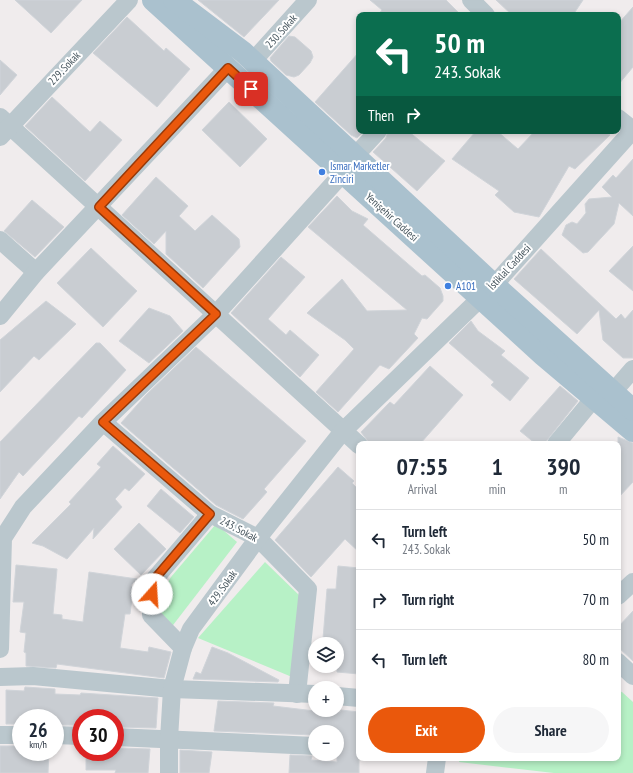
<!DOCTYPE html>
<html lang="en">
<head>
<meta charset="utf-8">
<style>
  body { margin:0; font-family:"PT Sans Narrow",sans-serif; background:#f6f6f7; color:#1f2937; height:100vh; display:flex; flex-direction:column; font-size:15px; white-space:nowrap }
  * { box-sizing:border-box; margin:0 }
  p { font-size:13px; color:#747a83 }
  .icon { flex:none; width:22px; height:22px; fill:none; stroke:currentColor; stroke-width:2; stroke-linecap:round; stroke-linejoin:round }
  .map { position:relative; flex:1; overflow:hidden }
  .sheet { position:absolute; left:356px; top:441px; width:265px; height:320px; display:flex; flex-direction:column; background:#fff; border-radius:8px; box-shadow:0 2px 6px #0003 }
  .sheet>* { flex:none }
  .top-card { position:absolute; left:356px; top:12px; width:265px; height:122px; border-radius:8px; box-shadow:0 2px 6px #0003; background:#0b6e4f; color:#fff; overflow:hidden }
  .fabs { position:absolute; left:308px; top:637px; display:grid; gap:8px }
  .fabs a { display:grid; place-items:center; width:36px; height:36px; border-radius:50%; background:#fff; box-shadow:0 2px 6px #0003; font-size:20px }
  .speed { position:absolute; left:12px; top:709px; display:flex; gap:8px; font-size:20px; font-weight:700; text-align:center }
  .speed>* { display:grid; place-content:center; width:52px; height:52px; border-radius:50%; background:#fff; box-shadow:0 2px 6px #0003; line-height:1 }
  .speed small { font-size:10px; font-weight:400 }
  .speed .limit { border:6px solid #d22; background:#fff; color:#111 }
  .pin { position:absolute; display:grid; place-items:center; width:34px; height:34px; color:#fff; margin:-17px; border-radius:8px; box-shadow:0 2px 6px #0006 }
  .me { position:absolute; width:44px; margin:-22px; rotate:19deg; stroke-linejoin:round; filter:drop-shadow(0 0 3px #0008) }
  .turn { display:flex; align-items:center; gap:14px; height:84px; padding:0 12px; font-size:18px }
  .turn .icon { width:52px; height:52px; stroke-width:2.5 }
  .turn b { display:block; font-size:28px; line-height:34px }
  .then { display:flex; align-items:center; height:38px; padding:0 12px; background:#0003; gap:8px; font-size:15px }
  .eta { display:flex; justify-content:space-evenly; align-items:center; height:68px; text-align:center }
  .eta b { font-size:24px; font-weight:700; line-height:28px }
  .button { display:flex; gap:8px; margin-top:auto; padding:8px 12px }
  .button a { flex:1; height:46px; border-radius:24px; background:#ea580c; color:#fff; font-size:16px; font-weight:700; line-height:46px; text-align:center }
  .button a+a { background:#f6f6f7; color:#1f2937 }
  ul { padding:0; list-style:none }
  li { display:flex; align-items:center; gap:12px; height:60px; padding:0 12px; border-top:1px solid #e0e1e3 }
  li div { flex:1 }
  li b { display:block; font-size:15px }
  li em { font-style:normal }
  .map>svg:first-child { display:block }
  .green { fill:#b7f1c6 }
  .building { fill:#c9cdd2; stroke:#d0d4d9 }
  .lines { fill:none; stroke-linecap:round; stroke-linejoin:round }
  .minor { stroke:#bac7cd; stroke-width:18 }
  .major { stroke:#aac1ce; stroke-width:22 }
  .route-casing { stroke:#983908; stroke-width:10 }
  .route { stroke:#ea580c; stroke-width:7 }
  .shop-dot { fill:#3f7fe0; stroke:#fff; stroke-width:1.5 }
  .labels { text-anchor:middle; stroke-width:4; stroke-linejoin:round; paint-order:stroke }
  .street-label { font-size:11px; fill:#44535b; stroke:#fff }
  .shop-label { font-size:11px; fill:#366cbe; stroke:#fff; text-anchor:start }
</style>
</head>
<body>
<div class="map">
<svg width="633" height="773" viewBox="0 0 633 773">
  <rect width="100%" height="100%" fill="#f0eced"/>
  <g class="green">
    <path d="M216 524 237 542 170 629 160 610 165 587 171 577Z"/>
    <path d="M265 562 301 597 292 677 198 638Z"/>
    <path d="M618 691 622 692 633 702V773H554L459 762 460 758H618Z"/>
  </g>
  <g class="building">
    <path d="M15 0H82L51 33Z"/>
    <path d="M198 0H279L244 37Z"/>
    <path d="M370 0H446L461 15H378L382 10Z"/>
    <path d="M496 0H583L573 15H512Z"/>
    <path d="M633 7V67L618 85V24Z"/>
    <path d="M127 17 164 51 166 48 190 69 157 107 93 53Z"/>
    <path d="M289 36 295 37 311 51 313 57 310 63 299 75 294 77 286 75 271 61 270 58Z"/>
    <path d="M359 52V131H364L357 138 351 135 315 102Z"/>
    <path d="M0 60 17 75 0 95Z"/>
    <path d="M52 97 90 132 100 121 122 140 85 181 25 126Z"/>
    <path d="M229 102 267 139 240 167 202 130Z"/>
    <path d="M388 131H408L445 161 417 191 373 152 386 138Z"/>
    <path d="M476 131H497L518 149 535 131H601L610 135 575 169 569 166 539 217 514 212 495 195 499 191 452 159Z"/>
    <path d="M633 159V216L619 203 614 224 588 252 583 253 562 235 566 225 572 222 577 224 586 213 585 204 589 199 612 197 602 187 613 175 616 178Z"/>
    <path d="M156 177 188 206 179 216 195 231 212 215 239 239 240 247 203 288 166 254V231L154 244 122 215Z"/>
    <path d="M337 196 352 211 368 219 363 225 422 276 425 275 440 288 443 296V301L427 319 422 318 414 334 418 338 389 369 380 365 338 412 316 392 354 349 345 340 307 313 342 279 367 311 407 310 308 227Z"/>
    <path d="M32 200 64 227 35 257 4 231Z"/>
    <path d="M633 246V291L609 271Z"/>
    <path d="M91 248 137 291 103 327 57 283Z"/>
    <path d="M541 249 616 319 621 314 625 319 633 310V358H623L603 340 599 310 577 334 514 279Z"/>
    <path d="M281 257 305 277 268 319 286 335 290 330 319 355 300 377 231 313Z"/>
    <path d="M46 301 76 324 39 360 34 356 0 392V340Z"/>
    <path d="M149 308 170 316 183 331 149 363 119 341Z"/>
    <path d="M471 321 478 331 505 351 501 355 529 378 510 401 491 385 494 382 449 343Z"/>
    <path d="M96 343H100L126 370 82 418 79 416 23 476 19 472 0 499V442Z"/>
    <path d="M196 347 306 441 264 489 267 492 243 519 216 505 121 423 146 395Z"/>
    <path d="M430 366 463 395 420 444H370L361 432 390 402 394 405Z"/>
    <path d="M560 386 578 401 544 444H536L520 431Z"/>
    <path d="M618 437 633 443V482L618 498Z"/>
    <path d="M113 446 145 474 129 491 125 488 115 499 122 507 93 539 94 528 67 559 43 546 32 543 71 504 69 502 101 467 97 464Z"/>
    <path d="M338 467 354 481 352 483 359 490V552L345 539 311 577 275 540Z"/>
    <path d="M161 489 194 517 180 533 147 506Z"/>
    <path d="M139 523 166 549 141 575 114 549Z"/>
    <path d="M16 565 57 569 53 614 62 615V619L83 622 89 572 137 579 131 585 133 590 130 614H125L120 648 148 652 149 647 171 652 164 678 57 664 56 668 26 666V653L24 652 26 633 20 632 24 602H13Z"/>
    <path d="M338 566 359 568V674L337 672V640L323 639 327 589H336Z"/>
    <path d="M633 611V661L618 647V627Z"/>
    <path d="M212 647 228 653 279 680 278 682 193 679 196 672 201 674Z"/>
    <path d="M25 687 55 689V694L80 695 81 693 158 698 156 728 116 727V718H81V725H55V718H21V724H6V690L24 691Z"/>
    <path d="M218 701 274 703 273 706 323 712V710H328L340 712 341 710 359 712V773H289L290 755 312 756 311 760 337 762V732H314V735L214 731Z"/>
    <path d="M0 746H21V752H49L48 773H0Z"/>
    <path d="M118 748 150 749 148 773H115L116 770H86V752H118Z"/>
    <path d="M180 750 212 752 209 773H180Z"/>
  </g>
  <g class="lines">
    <g class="minor">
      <path d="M471 0 486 15"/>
      <path d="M253 61 308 0"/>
      <path d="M0 117 359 445"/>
      <path d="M618 118 633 130"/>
      <path d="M0 137 129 0"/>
      <path d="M355 156 378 131"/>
      <path d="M0 240 36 272"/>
      <path d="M0 316 36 272 228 68"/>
      <path d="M613 392 633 369"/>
      <path d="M103 422 210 514 258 538 308 589 297 694"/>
      <path d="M556 444 594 398"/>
      <path d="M618 596 633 582"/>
      <path d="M183 648 151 615 152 582 210 514"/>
      <path d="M0 649 3 538 23 507 103 422 216 314 343 173"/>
      <path d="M618 662 633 676"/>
      <path d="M0 677 33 676 172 689 315 694"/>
      <path d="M337 696 359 698"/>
      <path d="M0 735H21"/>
      <path d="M55 735 81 736"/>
      <path d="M115 737 315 746"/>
      <path d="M169 773V739L172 689 183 648 191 629 258 538 343 431 494 285 633 130"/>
      <path d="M435 773 437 758"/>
    </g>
    <g class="major">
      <path d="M153 0 543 355 633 431"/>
      <path d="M174 0 243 52 494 285 633 410"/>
    </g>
  </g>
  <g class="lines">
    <g class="route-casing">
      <path id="route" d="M152 594V582L210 514 103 422 216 314 99 207 228 68 251 89"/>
    </g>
    <use href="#route" class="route"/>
  </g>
  <g class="shop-dot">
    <circle cx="322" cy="172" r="4"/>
    <circle cx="448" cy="286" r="4"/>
  </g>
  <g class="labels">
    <g class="street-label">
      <text transform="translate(281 31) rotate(-48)" y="4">230. Sokak</text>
      <text transform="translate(64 68) rotate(-47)" y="4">229. Sokak</text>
      <text transform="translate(392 217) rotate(42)" y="4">Yenişehir Caddesi</text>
      <text transform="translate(509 267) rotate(-47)" y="4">İstiklal Caddesi</text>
      <text transform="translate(239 529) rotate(28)" y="4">243. Sokak</text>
      <text transform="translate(222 588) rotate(-54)" y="4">429. Sokak</text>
    </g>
    <g class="shop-label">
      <text x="330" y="170">Ismar Marketler<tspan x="330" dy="13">Zinciri</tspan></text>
      <text x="456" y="290">A101</text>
    </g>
  </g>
</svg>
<div class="fabs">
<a><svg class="icon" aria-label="layers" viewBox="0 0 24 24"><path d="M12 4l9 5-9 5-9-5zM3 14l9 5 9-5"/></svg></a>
<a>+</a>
<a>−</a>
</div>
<div class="speed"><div>26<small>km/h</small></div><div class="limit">30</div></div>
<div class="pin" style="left:251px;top:89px;background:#d93025"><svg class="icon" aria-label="arrive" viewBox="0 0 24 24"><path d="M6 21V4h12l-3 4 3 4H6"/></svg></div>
<svg class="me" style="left:152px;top:594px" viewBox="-20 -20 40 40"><circle r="19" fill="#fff"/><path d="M0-13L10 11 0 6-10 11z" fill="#ea580c"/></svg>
<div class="top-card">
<div class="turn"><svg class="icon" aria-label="left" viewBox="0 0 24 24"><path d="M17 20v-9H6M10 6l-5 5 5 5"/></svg><div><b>50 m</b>243. Sokak</div></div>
<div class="then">Then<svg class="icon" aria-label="right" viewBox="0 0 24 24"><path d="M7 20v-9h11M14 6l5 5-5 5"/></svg></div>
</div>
<section class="sheet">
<div class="eta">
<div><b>07:55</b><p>Arrival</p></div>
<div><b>1</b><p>min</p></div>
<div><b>390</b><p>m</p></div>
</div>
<ul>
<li><svg class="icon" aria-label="left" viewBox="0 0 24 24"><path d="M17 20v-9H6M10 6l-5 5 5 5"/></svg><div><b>Turn left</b><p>243. Sokak</p></div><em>50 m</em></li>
<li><svg class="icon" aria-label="right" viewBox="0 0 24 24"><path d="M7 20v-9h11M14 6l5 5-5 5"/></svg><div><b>Turn right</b></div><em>70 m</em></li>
<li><svg class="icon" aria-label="left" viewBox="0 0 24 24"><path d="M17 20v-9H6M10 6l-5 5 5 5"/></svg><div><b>Turn left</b></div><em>80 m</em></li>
</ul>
<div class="button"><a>Exit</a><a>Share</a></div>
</section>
</div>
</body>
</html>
